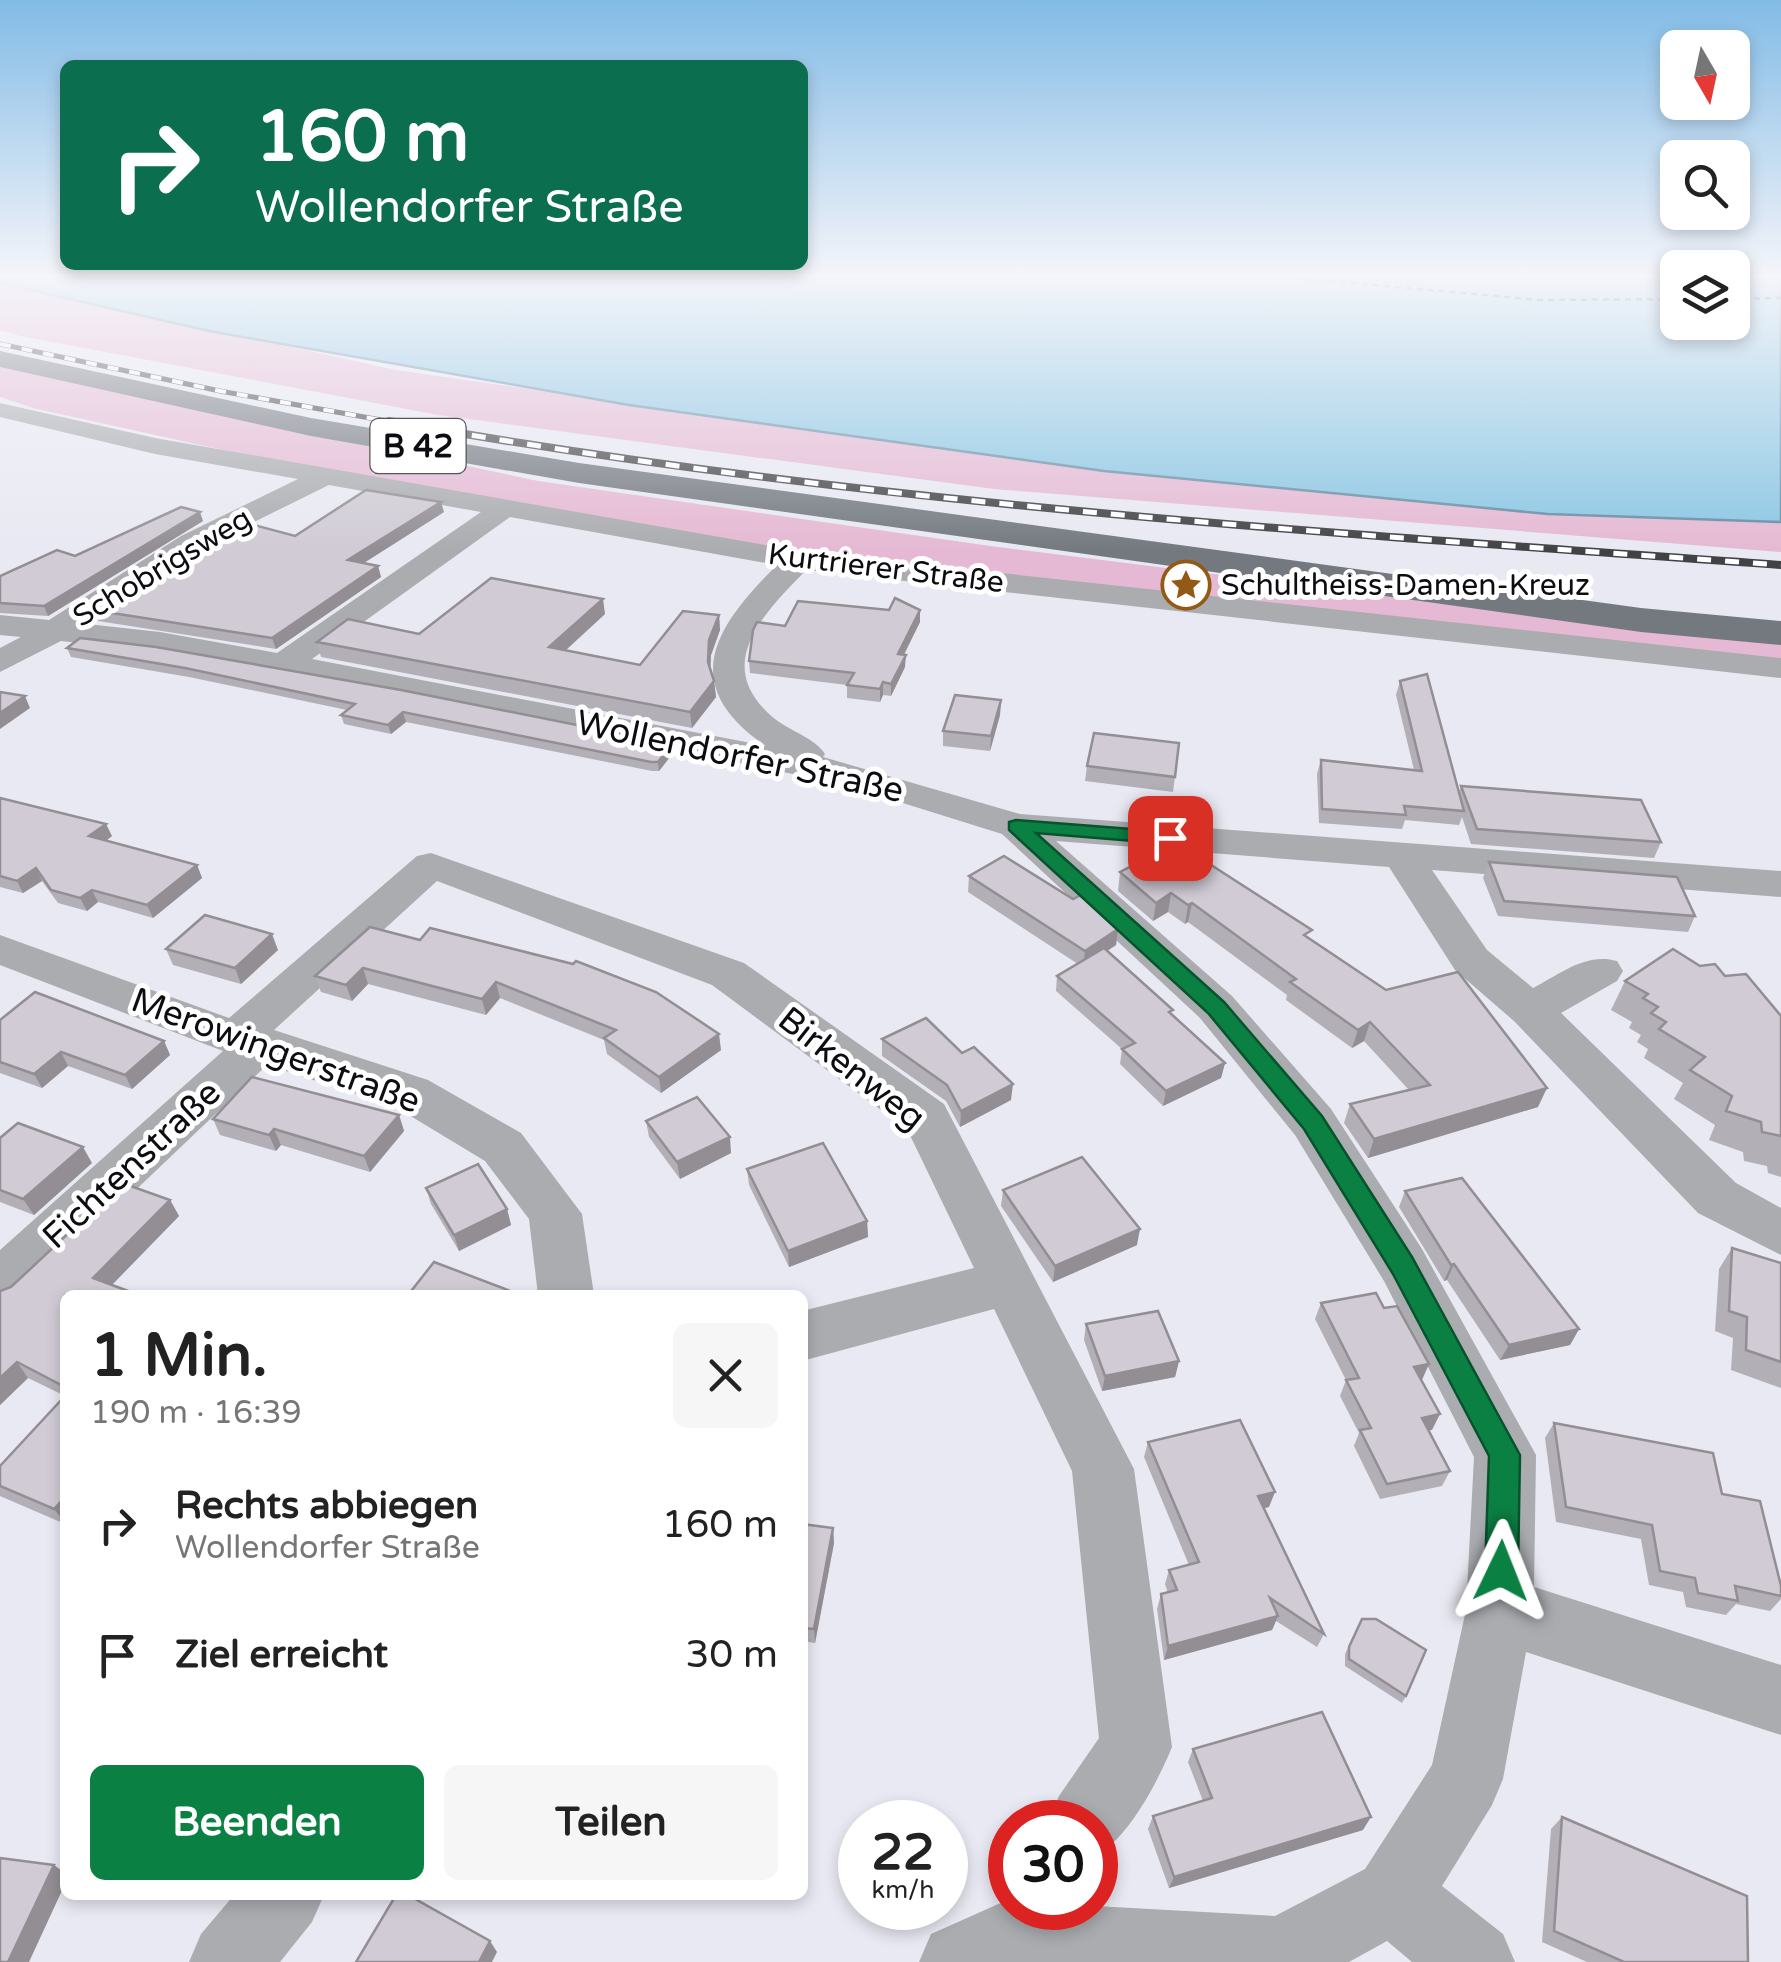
<!DOCTYPE html>
<html lang="de">
<head>
<meta charset="utf-8">
<style>
  body { margin:0; font-family:"Varela Round",sans-serif; background:#f6f6f6; color:#222; height:100vh; display:flex; flex-direction:column; font-size:38px; white-space:nowrap }
  * { box-sizing:border-box; margin:0 }
  p { font-size:32px; color:#767676 }
  .icon { flex:none; width:55px; height:55px; fill:none; stroke:currentColor; stroke-width:2; stroke-linecap:round; stroke-linejoin:round }
  .map { position:relative; flex:1; overflow:hidden }
  .sheet { position:absolute; left:60px; top:1290px; width:748px; height:610px; display:flex; flex-direction:column; background:#fff; border-radius:15px; box-shadow:0 5px 15px #0003 }
  .sheet>* { flex:none }
  .guide { position:absolute; left:60px; top:60px; width:748px; height:210px; border-radius:15px; box-shadow:0 5px 15px #0003; background:#0b6e4f; color:#fff; overflow:hidden }
  .needle { width:65px; rotate:171deg }
  .fabs { position:absolute; left:1660px; top:30px; display:grid; gap:20px }
  .fabs a { display:grid; place-items:center; width:90px; height:90px; border-radius:15px; background:#fff; box-shadow:0 5px 15px #0003; font-size:50px }
  .speed { position:absolute; left:838px; top:1800px; display:flex; gap:20px; font-size:50px; font-weight:700; text-align:center }
  .speed>* { display:grid; place-content:center; width:130px; height:130px; border-radius:50%; background:#fff; box-shadow:0 5px 15px #0003; line-height:1 }
  .speed small { font-size:25px; font-weight:400 }
  .speed .limit { border:15px solid #d22; background:#fff; color:#111 }
  .pin { position:absolute; display:grid; place-items:center; width:85px; height:85px; color:#fff; margin:-42px; border-radius:20px; box-shadow:0 5px 15px #0006 }
  .me { position:absolute; width:110px; margin:-55px; rotate:2deg; stroke-linejoin:round; filter:drop-shadow(0 0 8px #0008) }
  .turn { display:flex; align-items:center; gap:35px; height:210px; padding:0 30px; font-size:45px }
  .turn .icon { width:130px; height:130px; stroke-width:2.5 }
  .turn b { display:block; font-size:70px; line-height:85px }
  .round { display:grid; place-items:center; flex:none; width:105px; height:105px; border-radius:15px; background:#f6f6f6 }
  .headline { display:flex; align-items:center; justify-content:space-between; height:170px; padding:0 30px }
  h1 { font-size:60px; font-weight:800; line-height:75px }
  .cta { display:flex; gap:20px; margin-top:auto; padding:20px 30px }
  .cta a { flex:1; height:115px; border-radius:15px; background:#0b8043; color:#fff; font-size:40px; font-weight:800; line-height:115px; text-align:center }
  .cta a+a { background:#f6f6f6; color:#222 }
  ul { padding:0; list-style:none }
  li { display:flex; align-items:center; gap:30px; height:130px; padding:0 30px }
  li div { flex:1 }
  li b { display:block; font-size:38px }
  li em { font-style:normal }
  .map>svg:first-child { display:block }
  .green { fill:#e5b9d3 }
  .water { fill:#8ac6e3; stroke:#648ea4; stroke-width:2.5 }
  .lines { fill:none; stroke-linecap:round; stroke-linejoin:round }
  .ferry { stroke:#063b50; stroke-width:2.5; stroke-dasharray:6 5; stroke-linecap:butt }
  .minor { fill:#aaacb0; fill-rule:evenodd }
  .major { fill:#747980; fill-rule:evenodd }
  .rail-far1-casing { stroke:#414146; stroke-width:5 }
  .rail-casing { stroke:#414146; stroke-width:8 }
  .rail-far1 { stroke:#fff; stroke-width:4; stroke-dasharray:11; stroke-linecap:butt }
  .rail { stroke:#fff; stroke-width:5; stroke-dasharray:14; stroke-linecap:butt }
  .wall { fill:#b3afb6 }
  .shaded-wall { fill:#928e94 }
  .building { fill:#d0cbd4; stroke:#928e94; stroke-width:2.5 }
  .route { fill:#0b8043; stroke:#07532c; stroke-width:2.5 }
  .labels { text-anchor:middle; stroke-width:10; stroke-linejoin:round; paint-order:stroke }
  .far-street-label { font-size:30px; fill:#0d0d11; stroke:#fff }
  .far-poi-label { font-size:30px; fill:#0d0d11; stroke:#fff; text-anchor:start }
  .shield { fill:#fff; stroke:#565658; stroke-width:2.5 }
  .shield-label { font-size:32px; font-weight:bold; fill:#0d0d11 }
  .street-label { font-size:35px; fill:#0d0d11; stroke:#fff }
</style>
</head>
<body>
<div class="map">
<svg width="1781" height="1962" viewBox="0 0 1781 1962">
  <rect width="100%" height="100%" fill="#e9e9f3"/>
  <g class="green">
    <path d="M0 283 396 370 1104 471 1548 514 1781 522V552L994 489 438 415 16 335 0 330Z"/>
    <path d="M0 367 538 481 990 546 1781 645V662L793 555 341 476 33 408 0 397Z"/>
  </g>
  <path class="water" d="M0 277H1677L1678 322H1732L1733 277H1781V522L1548 514 1104 471 629 405 209 331 0 283Z"/>
  <g class="lines">
    <g class="ferry">
      <path d="M1285 277 1540 300 1678 299"/>
      <path d="M1732 299 1781 298"/>
    </g>
    <g class="minor">
      <path d="M0 403 155 438 799 551 1781 658V678L806 570C765 613 709 665 775 719 790 731 815 738 825 754L823 757 1020 814 1781 871V897L1432 870 1487 950 1533 988C1560 974 1586 952 1617 961L1623 971 1617 981 1561 1013 1736 1183 1781 1208V1255L1698 1213 1514 1021 1455 970 1389 867 1056 841 1232 996 1331 1109 1422 1249 1536 1455 1534 1587 1781 1665V1735L1526 1652 1503 1779 1492 1805 1442 1886 1503 1934 1515 1962H1412L1387 1941 1349 1962H919L931 1934 1005 1901 1010 1902V1908L1095 1906 1275 1916 1365 1869 1432 1765 1466 1610 1474 1457 1384 1281 1295 1135 1200 1018 1002 834 842 784 404 695 160 652 61 641 0 672V648L21 637 0 635V615L49 620 181 536 298 479 155 454 0 417ZM329 485 481 512 277 653 160 632 87 624 201 548ZM510 517 777 565C715 626 676 685 766 746L312 659Z"/>
      <path d="M431 853 744 963 944 1104 1134 1469 1172 1747C1159 1779 1127 1842 1095 1855V1822H1048L1059 1796 1099 1738 1072 1471 994 1309 802 1361V1311L974 1268 907 1129 712 985 437 881 274 1030 428 1080 521 1133 582 1214 594 1295H538L529 1219 485 1161 394 1106 267 1065 20 1300 0 1307V1250L223 1051 0 965V935L229 1018 417 856Z"/>
      <path d="M234 1895H324L312 1922 280 1962H189L201 1934Z"/>
    </g>
    <path class="major" d="M0 351 311 418 579 463 1641 608 1781 621V645L1641 632 579 483 311 436 0 367Z"/>
    <g class="rail-far1-casing">
      <path id="rail-far1" d="M0 344 220 391 403 424"/>
    </g>
    <g class="rail-casing">
      <path id="rail" d="M389 421C848 503 1316 532 1781 565"/>
    </g>
    <use href="#rail-far1" class="rail-far1"/>
    <use href="#rail" class="rail"/>
  </g>
  <g class="wall">
    <path d="M444 512 364 563 378 566 381 577 276 649 98 621 93 610 295 536Z"/>
    <path d="M203 521 48 616 0 613V576Z"/>
    <path d="M889 610H920V622L904 655 905 667 891 696 883 695 880 702 847 698V685L750 673 749 661 785 626Z"/>
    <path d="M605 614 565 650 640 665 719 615 720 630 711 655 710 668 714 681 716 697 692 728 321 657 317 642 419 634Z"/>
    <path d="M80 638 673 753 659 771H652L406 722 391 734 344 724 341 715 347 710 189 677 71 657 67 648Z"/>
    <path d="M1400 681 1459 792 1461 786 1661 842 1654 858 1471 844 1462 817 1459 825 1405 820 1402 829 1319 823 1317 774 1321 760 1414 770 1396 695Z"/>
    <path d="M1001 700 1000 715 990 751 943 746V731Z"/>
    <path d="M1179 743 1173 792 1085 781 1087 766Z"/>
    <path d="M0 798 112 836 106 841 197 865 202 878 153 918 98 902 87 911 58 903 42 881 23 893 0 887Z"/>
    <path d="M1489 862 1695 916 1688 932 1498 916 1483 878Z"/>
    <path d="M1120 872 1310 939 1538 1107 1368 1158 1344 1123 1350 1104 1409 1090 1364 1041 1352 1048 1286 1000 1287 995 1188 922 1185 924 1168 912 1153 921 1118 891Z"/>
    <path d="M969 876 1118 929 1116 945 1107 951 1172 1015 1225 1063 1221 1078 1163 1106 1120 1064 1122 1049 1056 991 1057 976 1078 964 968 892Z"/>
    <path d="M370 927 721 1050 661 1093 607 1054 604 1040 500 998 486 1015 368 984 352 1001 321 992 315 976Z"/>
    <path d="M166 949 278 950 241 984 173 965Z"/>
    <path d="M1700 966 1725 976 1781 1016V1177L1768 1173 1767 1166 1744 1161 1743 1152 1709 1140 1715 1125 1674 1099 1683 1083 1644 1058 1648 1049 1637 1042 1641 1035 1629 1028 1632 1022 1611 1010 1625 981Z"/>
    <path d="M0 1020 164 1041 170 1055 132 1089 68 1066 42 1088 0 1073Z"/>
    <path d="M882 1039 1011 1100 960 1127 946 1101 882 1056Z"/>
    <path d="M399 1115 404 1131 370 1172 281 1145 276 1151 220 1135 213 1119Z"/>
    <path d="M646 1121 731 1153 680 1179 649 1137Z"/>
    <path d="M0 1138 92 1163 34 1215 0 1202Z"/>
    <path d="M747 1169 867 1221 868 1237 789 1267 749 1185Z"/>
    <path d="M426 1188 507 1209 511 1225 459 1251 431 1204Z"/>
    <path d="M1003 1190 1137 1245 1053 1282 1001 1206Z"/>
    <path d="M1405 1191 1579 1329 1570 1345 1500 1360 1447 1280 1444 1281 1399 1207Z"/>
    <path d="M170 1200 179 1216 112 1285 65 1295V1524L0 1496V1466L65 1396 28 1378 0 1405V1291L11 1287Z"/>
    <path d="M1732 1248 1781 1263V1388L1731 1370 1733 1338 1715 1331 1719 1269Z"/>
    <path d="M1321 1303 1384 1308 1429 1364 1421 1380 1432 1430H1429L1450 1471 1442 1486 1380 1499 1354 1446 1359 1433 1340 1396 1346 1380 1315 1319Z"/>
    <path d="M1086 1324 1179 1361 1175 1377 1102 1391 1084 1340Z"/>
    <path d="M1554 1423 1722 1494 1781 1586V1599L1770 1611 1736 1604 1726 1615 1686 1607 1683 1592 1649 1585 1641 1539 1556 1522 1545 1438Z"/>
    <path d="M1148 1442 1269 1507 1264 1508 1324 1634 1317 1647 1276 1621 1272 1630 1164 1660 1157 1609 1161 1594 1168 1593 1165 1584 1169 1570 1189 1565 1144 1457Z"/>
    <path d="M802 1524 833 1528 834 1543 815 1643 802 1641Z"/>
    <path d="M1362 1619 1406 1696 1402 1703 1345 1666V1654Z"/>
    <path d="M1193 1749 1363 1830 1169 1888 1148 1829 1153 1816 1203 1801 1188 1762Z"/>
    <path d="M1562 1817 1748 1962H1587L1542 1942 1551 1829Z"/>
  </g>
  <g class="shaded-wall">
    <path d="M441 502 444 512 351 571 348 560Z"/>
    <path d="M200 512 203 521 48 616 44 606Z"/>
    <path d="M378 566 381 577 276 649 272 638Z"/>
    <path d="M603 599 605 614 552 663 549 647Z"/>
    <path d="M920 610V622L898 666V654Z"/>
    <path d="M719 615 720 630 711 655 710 678 708 662 709 640Z"/>
    <path d="M906 655 905 667 891 696V684Z"/>
    <path d="M714 681 716 697 692 728 690 712Z"/>
    <path d="M883 682V695L880 702V689Z"/>
    <path d="M25 696 30 708 0 729V713Z"/>
    <path d="M1001 700 1000 715 990 751 991 736Z"/>
    <path d="M403 712 406 722 391 734 388 725Z"/>
    <path d="M672 744 673 753 659 771 658 762Z"/>
    <path d="M106 824 112 836 95 849 89 836Z"/>
    <path d="M197 865 202 878 153 918 147 905Z"/>
    <path d="M36 868 42 881 23 893 17 881Z"/>
    <path d="M92 890 98 902 87 911 80 898Z"/>
    <path d="M1171 893 1168 912 1153 921 1156 903Z"/>
    <path d="M1192 903 1188 922 1185 924 1188 905Z"/>
    <path d="M1118 929 1116 945 1083 967 1085 951Z"/>
    <path d="M272 934 278 950 241 984 235 968Z"/>
    <path d="M363 968 368 984 352 1001 346 985Z"/>
    <path d="M496 982 500 998 486 1015 482 999Z"/>
    <path d="M1370 1022 1364 1041 1352 1048 1358 1030Z"/>
    <path d="M719 1034 721 1050 661 1093 659 1077Z"/>
    <path d="M164 1041 170 1055 132 1089 125 1075Z"/>
    <path d="M61 1052 68 1066 42 1088 34 1074Z"/>
    <path d="M1225 1063 1221 1078 1163 1106 1166 1091Z"/>
    <path d="M1013 1084 1011 1100 960 1127 961 1111Z"/>
    <path d="M1547 1088 1538 1107 1368 1158 1374 1139Z"/>
    <path d="M399 1115 404 1131 370 1172 364 1156Z"/>
    <path d="M274 1129 281 1145 276 1151 269 1135Z"/>
    <path d="M730 1137 731 1153 680 1179 677 1162Z"/>
    <path d="M83 1147 92 1163 34 1215 23 1199Z"/>
    <path d="M170 1200 179 1216 103 1294 93 1278Z"/>
    <path d="M507 1209 511 1225 459 1251 454 1235Z"/>
    <path d="M867 1221 868 1237 789 1267 788 1251Z"/>
    <path d="M1140 1229 1137 1245 1053 1282 1055 1266Z"/>
    <path d="M1454 1264 1447 1280 1444 1281 1451 1265Z"/>
    <path d="M1579 1329 1570 1345 1500 1360 1509 1345Z"/>
    <path d="M1179 1361 1175 1377 1102 1391 1105 1376Z"/>
    <path d="M17 1362 28 1378 0 1405V1378Z"/>
    <path d="M1429 1364 1422 1380 1407 1383 1414 1367Z"/>
    <path d="M1440 1414 1432 1430 1415 1433 1422 1418Z"/>
    <path d="M1275 1492 1269 1507 1253 1511 1258 1496Z"/>
    <path d="M65 1497V1523L54 1509Z"/>
    <path d="M833 1528 834 1543 815 1643 814 1629Z"/>
    <path d="M1278 1616 1272 1630 1164 1660 1168 1646Z"/>
    <path d="M1371 1817 1363 1830 1169 1888 1174 1877Z"/>
    <path d="M54 1865 65 1873V1884L29 1962H8Z"/>
    <path d="M490 1941 497 1952 492 1962H479Z"/>
  </g>
  <g class="building">
    <path d="M366 490 441 502 348 560 378 566 272 638 93 610 199 541 239 521 295 536Z"/>
    <path d="M181 507 200 512 44 606 0 603V576L57 550 75 556Z"/>
    <path d="M491 578 603 599 549 647 640 665 683 611 719 615 709 640 708 662 714 681 690 712 317 642 348 619 419 634Z"/>
    <path d="M895 598 920 610 898 654 906 655 891 684 883 682 880 689 847 685 854 673 749 661 753 630 757 622 785 626 798 601 889 610Z"/>
    <path d="M80 638 156 647 401 690 672 744 658 762H651L403 712 388 725 341 715 355 704 185 668 67 648Z"/>
    <path d="M1427 674 1464 811 1404 806 1406 815 1322 809 1321 760 1422 771 1400 681Z"/>
    <path d="M0 692 25 696 0 713Z"/>
    <path d="M955 695 1001 700 991 736 943 731Z"/>
    <path d="M1094 733 1179 743 1175 777 1087 766Z"/>
    <path d="M1461 786 1641 800 1661 842 1477 829Z"/>
    <path d="M0 798 106 824 89 836 197 865 147 905 92 890 80 898 51 890 36 868 17 881 0 876Z"/>
    <path d="M1177 843 1312 930 1304 935 1386 990 1458 972 1547 1088 1374 1139 1350 1104 1430 1085 1370 1022 1358 1030 1290 982 1296 979 1192 903 1188 905 1171 893 1156 903 1120 872Z"/>
    <path d="M1004 856 1073 899 1081 895 1118 929 1085 951 969 876Z"/>
    <path d="M1489 862 1677 877 1695 916 1504 901Z"/>
    <path d="M205 915 272 934 235 968 166 949Z"/>
    <path d="M370 927 420 940 430 928 573 964 576 961 656 992 719 1034 659 1077 604 1038 616 1030 496 982 482 999 363 968 346 985 315 976Z"/>
    <path d="M1104 948 1173 1010 1169 1012 1225 1063 1166 1091 1122 1049 1135 1043 1057 976Z"/>
    <path d="M1673 949 1700 966 1715 964 1725 976 1746 974 1781 1016V1136L1762 1132 1761 1122 1726 1111 1732 1096 1690 1070 1705 1057 1659 1029 1666 1022 1651 1013 1658 1007 1643 998 1648 994 1625 981Z"/>
    <path d="M35 992 164 1041 125 1075 61 1052 34 1074 0 1062V1020Z"/>
    <path d="M926 1018 962 1053 974 1047 1013 1084 961 1111 947 1085 882 1039Z"/>
    <path d="M252 1077 399 1115 364 1156 274 1129 269 1135 213 1119Z"/>
    <path d="M697 1097 730 1137 677 1162 646 1121Z"/>
    <path d="M18 1123 83 1147 23 1199 0 1190V1138Z"/>
    <path d="M823 1143 867 1221 788 1251 747 1169Z"/>
    <path d="M1082 1157 1140 1229 1055 1266 1003 1190Z"/>
    <path d="M478 1164 507 1209 454 1235 426 1188Z"/>
    <path d="M1462 1178 1579 1329 1509 1345 1454 1264 1451 1265 1405 1191Z"/>
    <path d="M122 1183 170 1200 93 1278 139 1295H65V1387L17 1362 0 1378V1291L11 1287Z"/>
    <path d="M1732 1248 1781 1263V1362L1746 1350 1747 1317 1729 1311Z"/>
    <path d="M434 1262 508 1290 504 1295H408Z"/>
    <path d="M1376 1293 1384 1308 1397 1306 1429 1364 1414 1367 1440 1414 1422 1418 1450 1471 1387 1484 1360 1430 1371 1428 1346 1380 1359 1378 1321 1303Z"/>
    <path d="M1158 1311 1179 1361 1105 1376 1086 1324Z"/>
    <path d="M65 1396V1497L54 1509 0 1486V1466Z"/>
    <path d="M1240 1420 1275 1492 1258 1496 1324 1634 1270 1598 1278 1616 1168 1646 1161 1594 1177 1590 1169 1570 1199 1562 1148 1442Z"/>
    <path d="M1554 1423 1713 1453 1722 1494 1760 1501 1781 1586V1596L1735 1586 1738 1601 1698 1593 1695 1578 1660 1571 1652 1525 1566 1507Z"/>
    <path d="M802 1524 833 1528 814 1629 802 1628Z"/>
    <path d="M1362 1619H1376L1426 1650 1406 1696 1349 1659V1647Z"/>
    <path d="M1322 1712 1371 1817 1174 1877 1153 1816 1212 1798 1193 1749Z"/>
    <path d="M1562 1817 1747 1896 1748 1962H1624L1554 1931Z"/>
    <path d="M0 1858 54 1865 8 1962H0Z"/>
    <path d="M396 1895H408L490 1941 479 1962H356Z"/>
  </g>
  <linearGradient id="sky" x2="0" y2="1"><stop stop-color="#82bbe6"/><stop offset="0.5" stop-color="#f5f5fa"/><stop offset="1" stop-color="#f5f5fa" stop-opacity="0"/></linearGradient>
  <rect width="1781" height="551" fill="url(#sky)"/>
  <path class="route" d="M1016 820 1170 832 1180 838 1170 844 1036 833 1224 1002 1322 1116 1412 1257 1520 1455 1518 1571 1513 1583 1501 1588 1489 1583 1485 1571 1489 1456 1393 1274 1304 1129 1208 1013 1009 830V822Z"/>
  <defs>
    <g id="sight-ring" transform="scale(2.5)"><circle r="9.5" fill="#fff" stroke="#935a15" stroke-width="1.5"/><path d="M0-6L1.8-2.2L6-1.7L2.9 1.2L3.7 5.4L0 3.3L-3.7 5.4L-2.9 1.2L-6-1.7L-1.8-2.2Z" fill="#935a15"/></g>
  </defs>
  <g fill-rule="evenodd">
    <use href="#sight-ring" x="1186" y="585"/>
  </g>
  <g class="labels">
    <g class="far-street-label">
      <text transform="translate(162 567) rotate(-31)" y="10">Schobrigsweg</text>
      <text transform="translate(886 568) rotate(7)" y="10">Kurtrierer Straße</text>
    </g>
    <g class="far-poi-label">
      <text x="1221" y="595">Schultheiss-Damen-Kreuz</text>
    </g>
    <rect class="shield" x="370.5" y="419" width="95" height="54" rx="8"/>
    <g class="shield-label">
      <text x="418" y="457">B 42</text>
    </g>
    <g class="street-label">
      <text transform="translate(740 756) rotate(12)" y="12">Wollendorfer Straße</text>
      <text transform="translate(276 1050) rotate(20)" y="12">Merowingerstraße</text>
      <text transform="translate(852 1068) rotate(38)" y="12">Birkenweg</text>
      <text transform="translate(131 1164) rotate(-43)" y="12">Fichtenstraße</text>
    </g>
  </g>
</svg>
<div class="fabs">
<a><svg class="needle" viewBox="-14 -14 28 28"><path d="M0-13l5 13h-10z" fill="#e53935"/><path d="M0 13l5-13h-10z" fill="#767676"/></svg></a>
<a><svg class="icon" aria-label="search" viewBox="0 0 24 24"><circle cx="10" cy="10" r="6"/><path d="M15 15l6 6"/></svg></a>
<a><svg class="icon" aria-label="layers" viewBox="0 0 24 24"><path d="M12 4l9 5-9 5-9-5zM3 14l9 5 9-5"/></svg></a>
</div>
<div class="speed"><div>22<small>km/h</small></div><div class="limit">30</div></div>
<div class="pin" style="left:1170px;top:838px;background:#d93025"><svg class="icon" aria-label="arrive" viewBox="0 0 24 24"><path d="M6 21V4h12l-3 4 3 4H6"/></svg></div>
<svg class="me" style="left:1501px;top:1571px" viewBox="-20 -20 40 40"><path d="M0-17L14 15 0 8-14 15z" fill="#0b8043" stroke="#fff" stroke-width="4"/></svg>
<div class="guide">
<div class="turn"><svg class="icon" aria-label="right" viewBox="0 0 24 24"><path d="M7 20v-9h11M14 6l5 5-5 5"/></svg><div><b>160 m</b>Wollendorfer Straße</div></div>
</div>
<section class="sheet">
<div class="headline"><div><h1>1 Min.</h1><p>190 m · 16:39</p></div><a class="round"><svg class="icon" aria-label="close" viewBox="0 0 24 24"><path d="M6 6l12 12M18 6L6 18"/></svg></a></div>
<ul>
<li><svg class="icon" aria-label="right" viewBox="0 0 24 24"><path d="M7 20v-9h11M14 6l5 5-5 5"/></svg><div><b>Rechts abbiegen</b><p>Wollendorfer Straße</p></div><em>160 m</em></li>
<li><svg class="icon" aria-label="arrive" viewBox="0 0 24 24"><path d="M6 21V4h12l-3 4 3 4H6"/></svg><div><b>Ziel erreicht</b></div><em>30 m</em></li>
</ul>
<div class="cta"><a>Beenden</a><a>Teilen</a></div>
</section>
</div>
</body>
</html>
